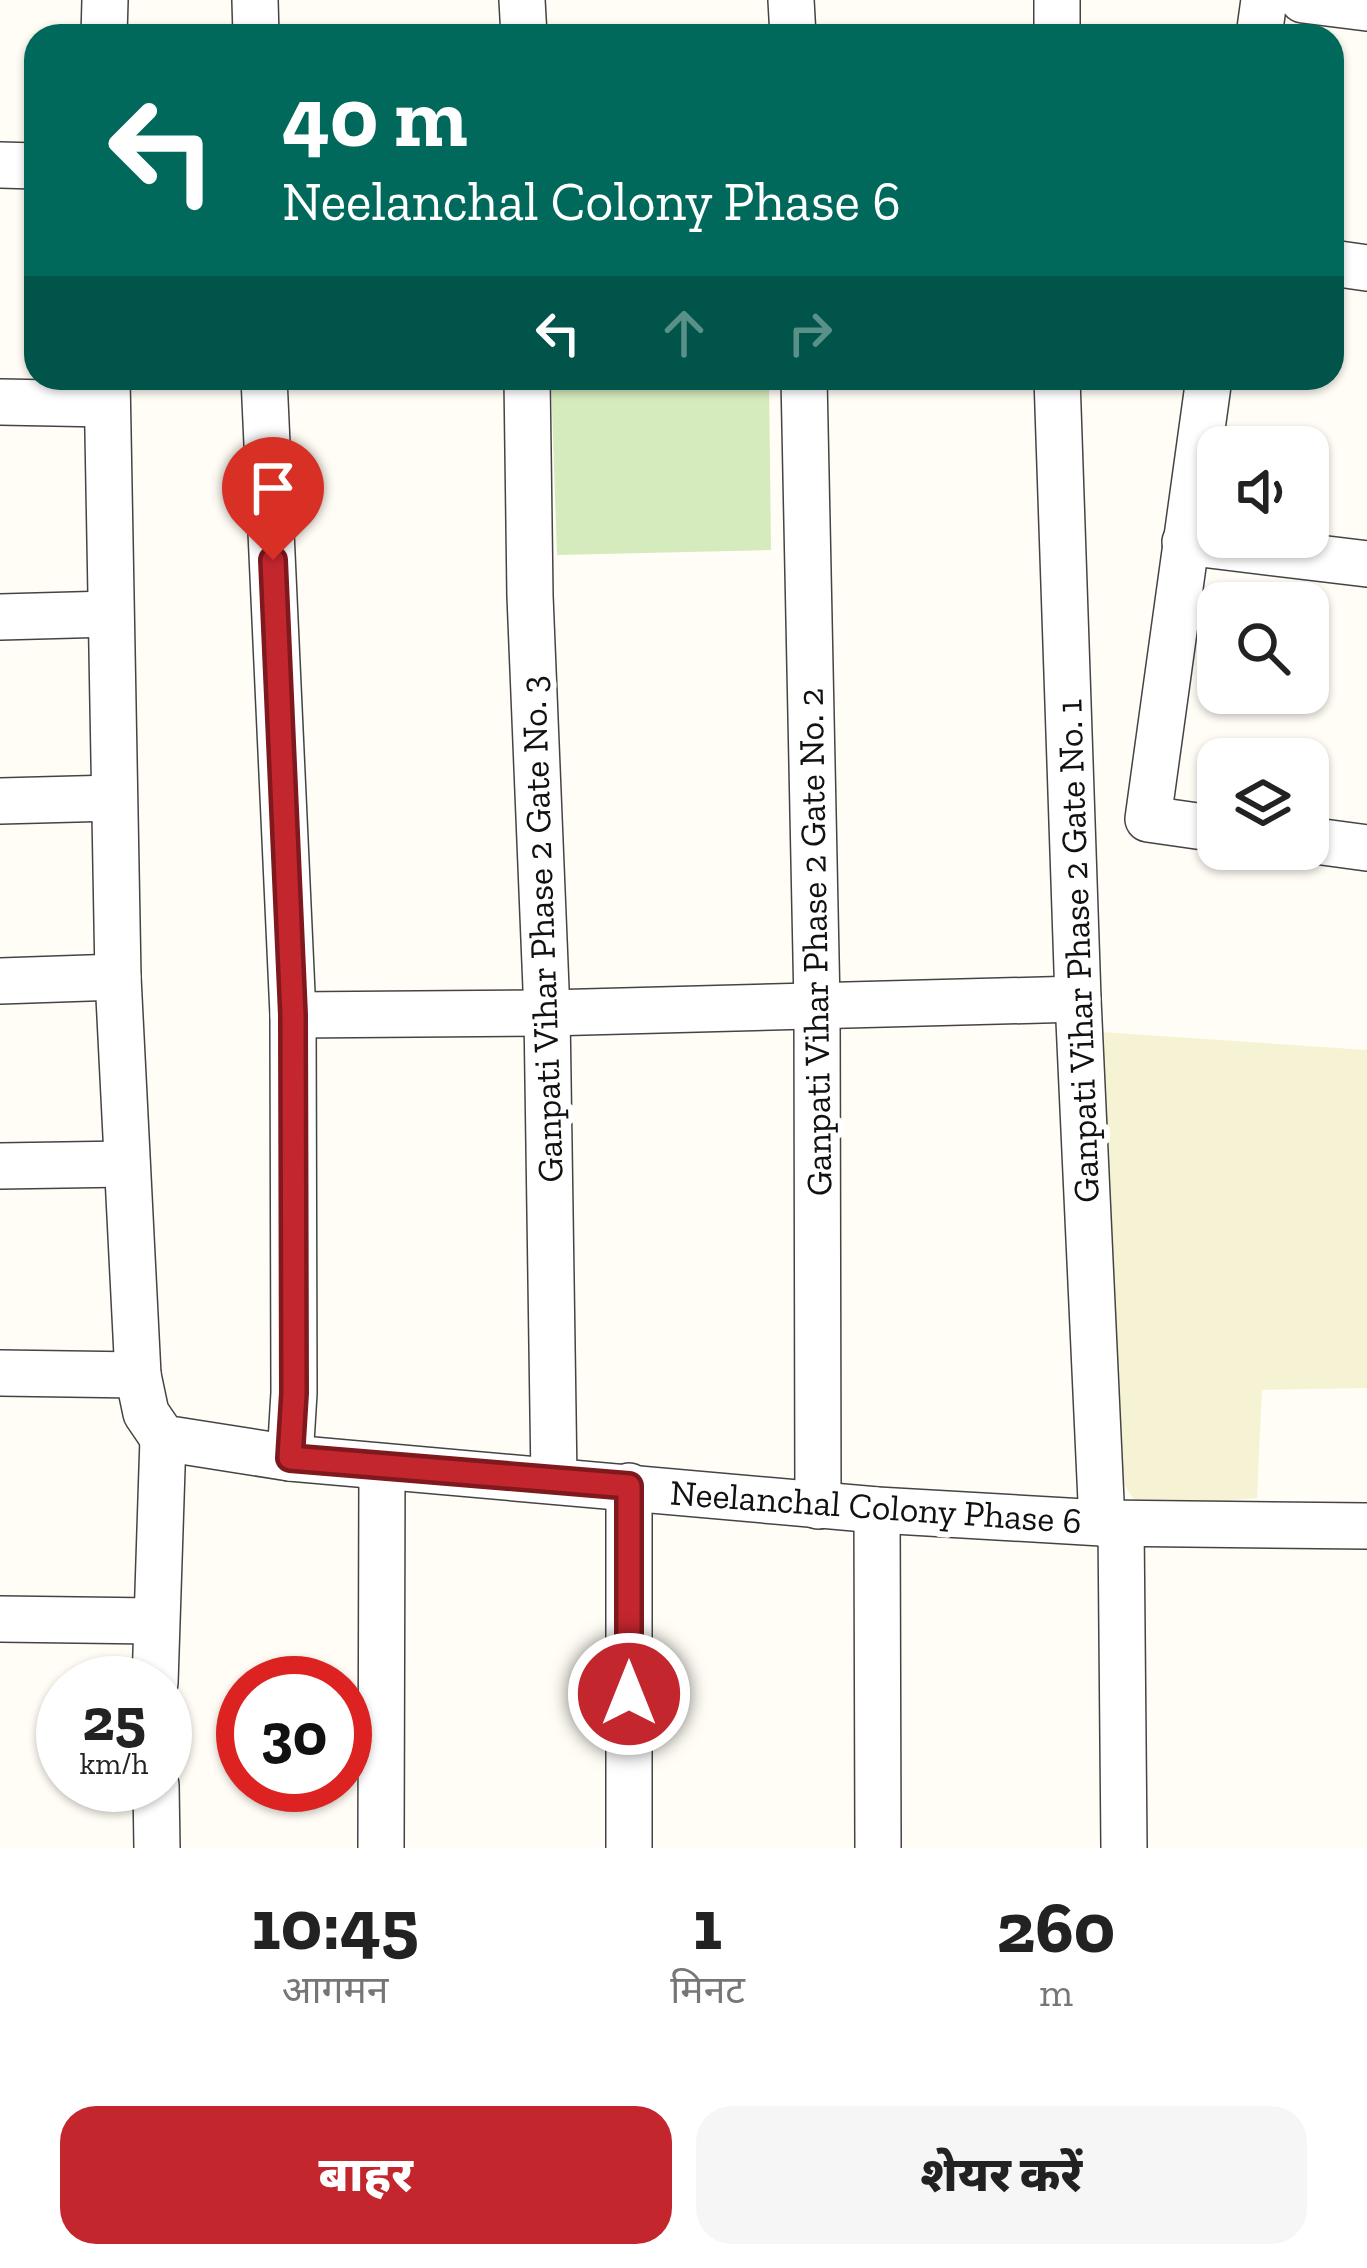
<!DOCTYPE html>
<html lang="hi">
<head>
<meta charset="utf-8">
<style>
  body { margin:0; font-family:"Zilla Slab","Noto Sans Devanagari",serif; background:#f6f6f6; color:#222; height:100vh; display:flex; flex-direction:column; font-size:45px; white-space:nowrap }
  * { box-sizing:border-box; margin:0 }
  p { font-size:39px; color:#767676 }
  .icon { flex:none; width:66px; height:66px; fill:none; stroke:currentColor; stroke-width:2; stroke-linecap:round; stroke-linejoin:round }
  .map { position:relative; height:1848px; overflow:hidden }
  .details { display:flex; flex-direction:column; background:#fff; flex:1 }
  .details>* { flex:none }
  .hud { position:absolute; left:24px; top:24px; width:1320px; height:366px; border-radius:36px; box-shadow:0 3px 9px #0004; background:#00695c; color:#fff; overflow:hidden }
  .fabs { position:absolute; left:1197px; top:426px; display:grid; gap:24px }
  .fabs a { display:grid; place-items:center; width:132px; height:132px; border-radius:24px; background:#fff; box-shadow:0 3px 9px #0004; font-size:60px }
  .speed { position:absolute; left:36px; top:1656px; display:flex; gap:24px; font-size:60px; font-weight:700; text-align:center }
  .speed>* { display:grid; place-content:center; width:156px; height:156px; border-radius:50%; background:#fff; box-shadow:0 3px 9px #0004; line-height:1 }
  .speed small { font-size:30px; font-weight:400 }
  .speed .limit { border:18px solid #d22; background:#fff; color:#111 }
  .pin { position:absolute; display:grid; place-items:center; width:102px; height:102px; color:#fff; margin:-123px -51px; border-radius:50% 50% 50% 0; rotate:-45deg; box-shadow:0 0 12px #0007 }
  .pin .icon { rotate:45deg }
  .me { position:absolute; width:132px; margin:-66px; rotate:0deg; stroke-linejoin:round; filter:drop-shadow(0 0 9px #0008) }
  .turn { display:flex; align-items:center; gap:42px; height:252px; padding:0 60px; font-size:54px }
  .turn .icon { width:156px; height:156px; stroke-width:2.5 }
  .turn b { display:block; font-size:84px; line-height:102px }
  .lanes { display:flex; align-items:center; height:114px; padding:0 60px; background:#0003; justify-content:center; gap:60px; direction:ltr }
  .lanes .off { opacity:.35 }
  .eta { display:flex; justify-content:space-evenly; align-items:center; height:204px; text-align:center }
  .eta b { font-size:72px; font-weight:800; line-height:84px }
  .primary-button { display:flex; gap:24px; margin-top:auto; padding:24px 60px }
  .primary-button a { flex:1; height:138px; border-radius:36px; background:#c4262e; color:#fff; font-size:48px; font-weight:800; line-height:138px; text-align:center }
  .primary-button a+a { background:#f6f6f6; color:#222 }
  .map>svg:first-child { display:block }
  .farmland { fill:#f6f3d4 }
  .green { fill:#d5ebbd }
  .lines { fill:none; stroke-linecap:round; stroke-linejoin:round }
  .minor-casing { stroke:#444; stroke-width:48 }
  .minor { stroke:#fff; stroke-width:45 }
  .route-casing { stroke:#7f191e; stroke-width:30 }
  .route { stroke:#c4262e; stroke-width:21 }
  .labels { text-anchor:middle; stroke-width:12; stroke-linejoin:round; paint-order:stroke }
  .street-label { font-size:36px; fill:#111; stroke:#fff }
</style>
</head>
<body>
<div class="map">
<svg width="1367" height="1848" viewBox="0 0 1367 1848">
  <rect width="100%" height="100%" fill="#fffdf5"/>
  <path class="farmland" d="M1101 1032 1367 1050V1388L1262 1390 1257 1498 1139 1508 1119 1476Z"/>
  <path class="green" d="M551 378H769L771 550 557 555Z"/>
  <g class="lines">
    <g class="minor-casing">
      <g id="minor">
        <path d="M255 0 256 36"/>
        <path d="M522 0 524 36"/>
        <path d="M791 0 793 36"/>
        <path d="M1303 0 1367 8"/>
        <path d="M104 36 105 0"/>
        <path d="M1057 36V0"/>
        <path d="M1259 36 1264 0"/>
        <path d="M0 165 36 166"/>
        <path d="M1332 263 1367 268"/>
        <path d="M107 378 118 977 138 1375"/>
        <path d="M264 378 293 1015 294 1393 290 1458"/>
        <path d="M527 378 530 596 547 1013 554 1479"/>
        <path d="M804 378 817 1005 818 1506"/>
        <path d="M1057 378 1078 999 1102 1523"/>
        <path d="M1209 378 1148 819 1218 829"/>
        <path d="M0 402 107 404"/>
        <path d="M1185 542 1367 564"/>
        <path d="M0 617 110 614"/>
        <path d="M0 801 114 798"/>
        <path d="M1308 840 1367 848"/>
        <path d="M0 981 118 977"/>
        <path d="M293 1015 547 1013 1078 999"/>
        <path d="M0 1166 127 1164"/>
        <path d="M0 1373 138 1375 146 1413 163 1438 290 1458 877 1510 1102 1523 1367 1526"/>
        <path d="M629 1486V1848"/>
        <path d="M877 1510 878 1848"/>
        <path d="M1121 1524 1124 1848"/>
        <path d="M0 1619 154 1621"/>
        <path d="M155 1683 163 1438"/>
        <path d="M156 1785 157 1848"/>
        <path d="M381 1848 382 1467"/>
      </g>
    </g>
    <use href="#minor" class="minor"/>
  </g>
  <g class="lines">
    <g class="route-casing">
      <path id="route" d="M273 560 293 1015 294 1393 290 1458 629 1486V1694"/>
    </g>
    <use href="#route" class="route"/>
  </g>
  <g class="labels">
    <g class="street-label">
      <text transform="translate(541 929) rotate(-92)" y="13">Ganpati Vihar Phase 2 Gate No. 3</text>
      <text transform="translate(814 942) rotate(-91)" y="13">Ganpati Vihar Phase 2 Gate No. 2</text>
      <text transform="translate(1077 951) rotate(-92)" y="13">Ganpati Vihar Phase 2 Gate No. 1</text>
      <text transform="translate(876 1506) rotate(4)" y="13">Neelanchal Colony Phase 6</text>
    </g>
  </g>
</svg>
<div class="fabs">
<a><svg class="icon" aria-label="sound" viewBox="0 0 24 24"><path d="M4 9h4l5-4v14l-5-4H4zM17 9q2 3 0 6"/></svg></a>
<a><svg class="icon" aria-label="search" viewBox="0 0 24 24"><circle cx="10" cy="10" r="6"/><path d="M15 15l6 6"/></svg></a>
<a><svg class="icon" aria-label="layers" viewBox="0 0 24 24"><path d="M12 4l9 5-9 5-9-5zM3 14l9 5 9-5"/></svg></a>
</div>
<div class="speed"><div>25<small>km/h</small></div><div class="limit">30</div></div>
<div class="pin" style="left:273px;top:560px;background:#d93025"><svg class="icon" aria-label="arrive" viewBox="0 0 24 24"><path d="M6 21V4h12l-3 4 3 4H6"/></svg></div>
<svg class="me" style="left:629px;top:1694px" viewBox="-20 -20 40 40"><circle r="17" fill="#c4262e" stroke="#fff" stroke-width="3"/><path d="M0-11L8 9 0 5-8 9z" fill="#fff"/></svg>
<div class="hud">
<div class="turn"><svg class="icon" aria-label="left" viewBox="0 0 24 24"><path d="M17 20v-9H6M10 6l-5 5 5 5"/></svg><div><b>40 m</b>Neelanchal Colony Phase 6</div></div>
<div class="lanes"><svg class="icon" aria-label="left" viewBox="0 0 24 24"><path d="M17 20v-9H6M10 6l-5 5 5 5"/></svg><svg class="icon off" aria-label="ahead" viewBox="0 0 24 24"><path d="M12 20V5M6 11l6-6 6 6"/></svg><svg class="icon off" aria-label="right" viewBox="0 0 24 24"><path d="M7 20v-9h11M14 6l5 5-5 5"/></svg></div>
</div>
</div>
<section class="details">
<div class="eta">
<div><b>10:45</b><p>आगमन</p></div>
<div><b>1</b><p>मिनट</p></div>
<div><b>260</b><p>m</p></div>
</div>
<div class="primary-button"><a>बाहर</a><a>शेयर करें</a></div>
</section>
</body>
</html>
